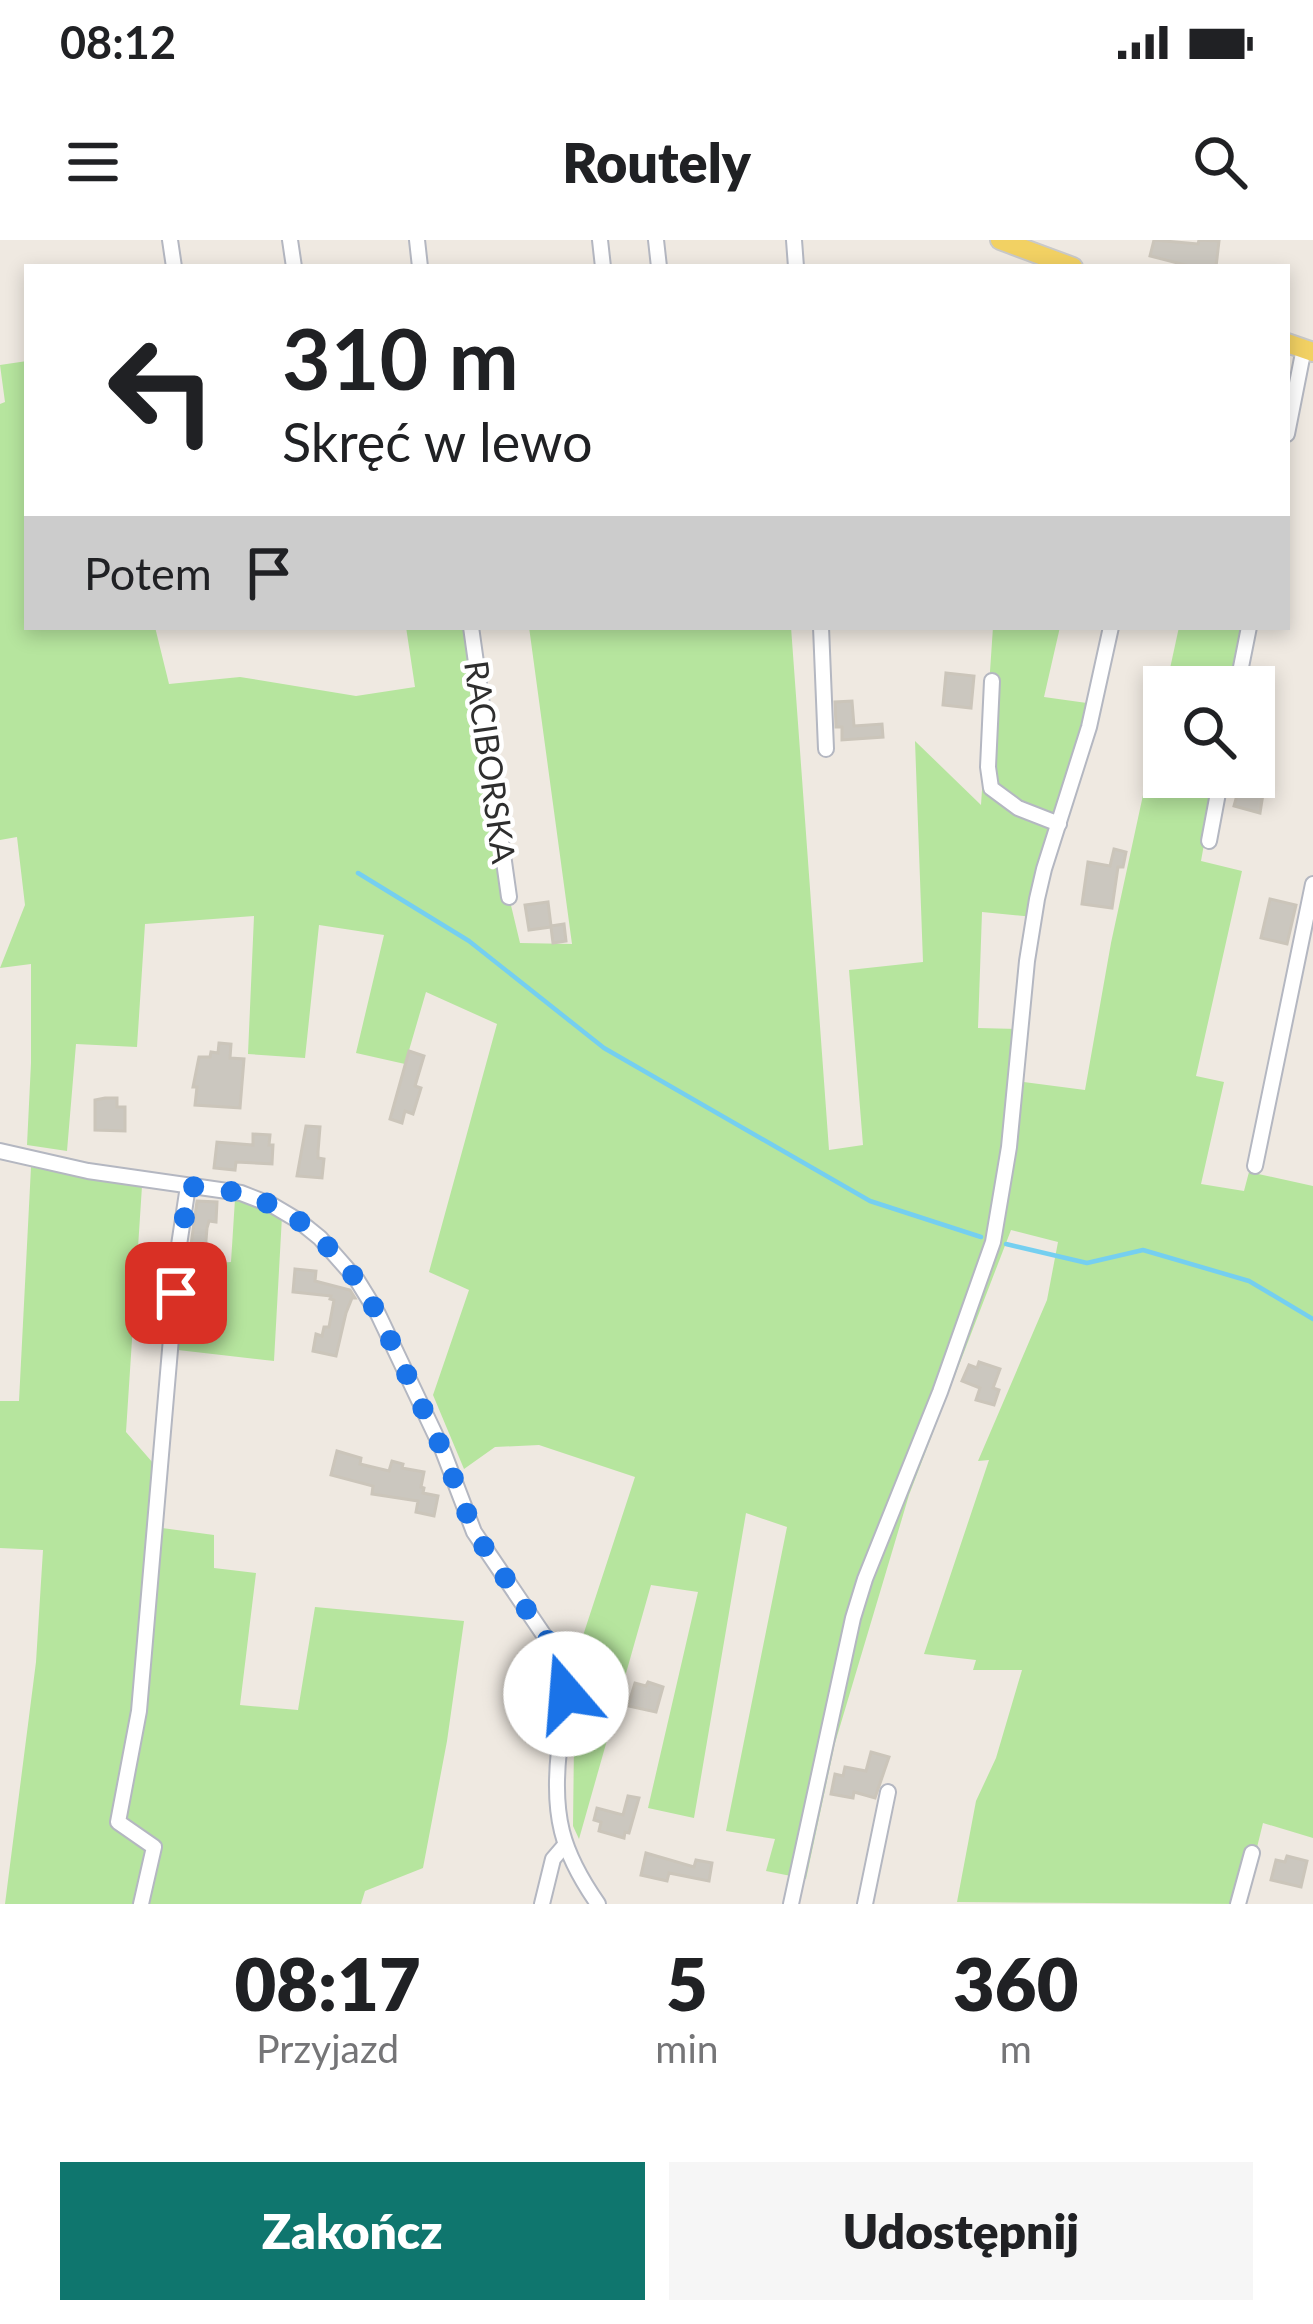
<!DOCTYPE html>
<html lang="pl">
<head>
<meta charset="utf-8">
<style>
  body { margin:0; font-family:Lato,sans-serif; background:#f6f6f6; color:#202124; height:100vh; display:flex; flex-direction:column; font-size:45px; white-space:nowrap }
  * { box-sizing:border-box; margin:0 }
  p { font-size:39px; color:#757577 }
  .icon { flex:none; width:66px; height:66px; fill:none; stroke:currentColor; stroke-width:2; stroke-linecap:round; stroke-linejoin:round }
  .map { position:relative; height:1664px; overflow:hidden }
  .panel { display:flex; flex-direction:column; background:#fff; flex:1 }
  .panel>* { flex:none }
  .hud { position:absolute; left:24px; top:24px; width:1266px; height:366px; border-radius:0px; box-shadow:0 6px 18px #0003; background:#fff; color:#202124; overflow:hidden }
  .tools { position:absolute; left:1143px; top:426px; display:grid; gap:24px }
  .tools a { display:grid; place-items:center; width:132px; height:132px; border-radius:0px; background:#fff; box-shadow:0 6px 18px #0003; font-size:60px }
  .pin { position:absolute; display:grid; place-items:center; width:102px; height:102px; color:#fff; margin:-51px; border-radius:24px; box-shadow:0 6px 18px #0006 }
  .me { position:absolute; width:132px; margin:-66px; rotate:342deg; stroke-linejoin:round; filter:drop-shadow(0 0 9px #0008) }
  .turn { display:flex; align-items:center; gap:42px; height:252px; padding:0 60px; font-size:54px }
  .turn .icon { width:156px; height:156px; stroke-width:2.5 }
  .turn b { display:block; font-size:84px; line-height:102px }
  .then { display:flex; align-items:center; height:114px; padding:0 60px; background:#0003; gap:24px; font-size:45px }
  .eta { display:flex; justify-content:space-evenly; align-items:center; height:204px; text-align:center }
  .eta b { font-size:72px; font-weight:800; line-height:84px }
  .button { display:flex; gap:24px; margin-top:auto; padding:24px 60px }
  .button a { flex:1; height:138px; border-radius:0px; background:#0f766e; color:#fff; font-size:48px; font-weight:800; line-height:138px; text-align:center }
  .button a+a { background:#f6f6f6; color:#202124 }
  .status { display:flex; justify-content:space-between; align-items:center; height:84px; padding:0 60px; background:#fff; direction:ltr }
  .status svg { height:33px; fill:currentColor }
  header { display:flex; justify-content:space-between; align-items:center; height:156px; padding:0 60px; background:#fff; font-size:54px; font-weight:800 }
  .map>svg:first-child { display:block }
  .green { fill:#b6e59e }
  .lines { fill:none; stroke-linecap:round; stroke-linejoin:round }
  .stream { stroke:#75cff0; stroke-width:4.5 }
  .building { fill:#cbc7bf; stroke:#cbc5ba; stroke-width:3 }
  .minor-casing { stroke:#b4b7c1; stroke-width:18 }
  .major-casing { stroke:#c9c9c9; stroke-width:22 }
  .minor { stroke:#fff; stroke-width:14 }
  .major { stroke:#f2d163; stroke-width:18 }
  .route { stroke:#1a73e8; stroke-width:21; stroke-dasharray:0 37.8 }
  .labels { text-anchor:middle; stroke-width:9; stroke-linejoin:round; paint-order:stroke }
  .street-label { font-size:33px; fill:#2e2e2e; stroke:#fff }
</style>
</head>
<body>
<div class="status"><b>08:12</b><svg viewBox="0 0 49 12"><path d="M0 12V9h3v3zM5 12V6h3v6zM10 12V3h3v9zM15 12V0h3v12zM26 1h20v11H26zM47 4h2v5h-2z"/></svg></div>
<header><svg class="icon" aria-label="menu" viewBox="0 0 24 24"><path d="M4 6h16M4 12h16M4 18h16"/></svg>Routely<svg class="icon" aria-label="search" viewBox="0 0 24 24"><circle cx="10" cy="10" r="6"/><path d="M15 15l6 6"/></svg></header>
<div class="map">
<svg width="1313" height="1664" viewBox="0 0 1313 1664">
  <rect width="100%" height="100%" fill="#efe9e1"/>
  <g class="green">
    <path d="M27 121V387H155L169 444 240 437 356 456 415 447 406 387H471L509 657 520 703 572 704 529 387H791L829 910 863 905 849 730 923 722 915 501 981 565 993 387H1060L1044 457 1094 464 1034 677 982 672 978 788 1021 789 1016 841 1085 850 1111 703 1164 458V537H1216L1201 621 1242 631 1196 836 1224 842 1201 944 1244 951 1249 932 1313 946V1598L1263 1583 1243 1664 957 1662 976 1561 996 1518 1022 1430H973L976 1420 924 1414 989 1220 978 1221 1047 1060 1058 1002 1011 990 909 1255 835 1503 806 1639 766 1631 775 1599 726 1591 787 1287 746 1273 694 1578 648 1568 698 1352 651 1345 579 1599 573 1586 575 1420 635 1237 539 1205 495 1207 464 1229 433 1155 469 1050 429 1032 497 784 426 752 405 824 356 813 384 695 319 685 305 818 248 814 254 676 145 684 137 807 76 804 67 911 27 905 31 823V724L0 728 25 665 17 597 0 600V164L5 162 0 125Z"/>
    <path d="M1179 387H1243L1232 447H1166Z"/>
    <path d="M31 927 142 946 126 1192 153 1223 167 1217 162 1288 214 1295V1328L256 1333 240 1465 298 1470 315 1367 464 1381 447 1501 423 1628 365 1651 361 1664H5L36 1422 43 1310 0 1308V1161H19Z"/>
    <path d="M235 959 263 965 282 976 274 1121 178 1110 182 1025 231 1022Z"/>
  </g>
  <g class="lines">
    <g class="stream">
      <path d="M358 633 469 701 604 808 870 961 981 997"/>
      <path d="M1006 1004 1087 1023 1143 1010 1249 1041 1313 1079"/>
    </g>
  </g>
  <g class="building">
    <path d="M1154 0 1198 4 1199 0 1219 1 1216 27H1193L1150 16Z"/>
    <path d="M946 433 974 436 971 468 943 465Z"/>
    <path d="M852 461 854 486 882 484 883 497 842 500V487H836L835 462Z"/>
    <path d="M1246 537 1265 541 1260 573 1234 566 1241 541H1245Z"/>
    <path d="M1114 609 1126 612 1123 627H1118L1112 668 1082 664 1088 622 1110 626Z"/>
    <path d="M1270 659 1296 665 1287 704 1261 698Z"/>
    <path d="M548 662 551 686 564 684 566 701 553 703 551 687 529 690 525 665Z"/>
    <path d="M219 803 231 804 230 818 244 819 240 868 195 865 197 847H193L199 817H210L211 812 218 813Z"/>
    <path d="M409 811 424 816 415 846 421 848 413 874 405 871 402 883 390 879Z"/>
    <path d="M105 858H117V867H125V891L95 890V860Z"/>
    <path d="M306 886 320 887 318 912V918L324 919 322 938 297 936Z"/>
    <path d="M253 894 270 895 269 905H273L272 924 236 922 235 930 214 928 217 902 253 905Z"/>
    <path d="M197 961 217 962 216 982 209 981 207 988 205 1013 190 1012Z"/>
    <path d="M295 1029 316 1031 315 1041 350 1050 355 1058H352L346 1073 336 1116 313 1111 316 1094 322 1096 324 1087H329L334 1060 330 1059 331 1056 293 1052Z"/>
    <path d="M979 1122 1000 1129 993 1148 999 1150 994 1165 976 1160 980 1148 962 1141 969 1125 977 1128Z"/>
    <path d="M337 1211 361 1218 360 1224 389 1231 392 1221 403 1224 402 1228 424 1232 421 1247 424 1248 423 1253 438 1256 434 1276 416 1272 418 1261 372 1254 373 1246 331 1235Z"/>
    <path d="M648 1442 663 1447 656 1472 628 1466 635 1443 646 1446Z"/>
    <path d="M871 1512 889 1517 875 1558 854 1552 853 1558 831 1554 835 1534 843 1536 845 1527 866 1531Z"/>
    <path d="M628 1556 639 1558 629 1593 625 1592 624 1598 599 1591 601 1582 594 1580 597 1568 623 1575Z"/>
    <path d="M646 1613 694 1627 696 1620 712 1623 709 1641 669 1633 667 1641 641 1635Z"/>
    <path d="M1287 1616 1307 1621 1301 1647 1271 1640 1276 1620 1285 1622Z"/>
  </g>
  <g class="lines">
    <g class="minor-casing">
      <g id="minor">
        <path d="M170 0 174 27"/>
        <path d="M290 0 294 27"/>
        <path d="M417 0 420 27"/>
        <path d="M600 0 603 27"/>
        <path d="M656 0 659 27"/>
        <path d="M794 0 796 27"/>
        <path d="M1287 194 1304 108"/>
        <path d="M471 387 509 657"/>
        <path d="M821 387 826 509"/>
        <path d="M992 441 988 527 991 548 1018 568 1059 584"/>
        <path d="M1237 447 1249 387"/>
        <path d="M1209 601 1221 537"/>
        <path d="M0 911 88 931 241 953 272 965 299 981 320 998 357 1040 378 1074 443 1211 474 1292 558 1416C569 1448 563 1478 559 1510 552 1575 561 1611 598 1664"/>
        <path d="M1255 926 1313 644"/>
        <path d="M141 1664 154 1607 118 1582 139 1471 179 1005 188 946"/>
        <path d="M542 1664 553 1619 565 1605"/>
        <path d="M791 1664 853 1378 865 1339 940 1152 993 1002 1009 907 1027 721 1037 659 1044 629 1089 487 1111 387"/>
        <path d="M865 1664 888 1552"/>
        <path d="M1238 1664 1252 1613"/>
      </g>
    </g>
    <g class="major-casing">
      <g id="major">
        <path d="M1000 0 1073 27"/>
        <path d="M1287 103 1313 112"/>
      </g>
    </g>
    <use href="#minor" class="minor"/>
    <use href="#major" class="major"/>
  </g>
  <g class="lines">
    <path class="route" d="M176 1053 188 946 242 953 272 965 299 981 320 998 357 1040 378 1074 443 1211 474 1292 558 1416 564 1434 566 1454"/>
  </g>
  <g class="labels">
    <g class="street-label">
      <text transform="translate(490 522) rotate(82)" y="12">RACIBORSKA</text>
    </g>
  </g>
</svg>
<div class="tools">
<a><svg class="icon" aria-label="search" viewBox="0 0 24 24"><circle cx="10" cy="10" r="6"/><path d="M15 15l6 6"/></svg></a>
</div>
<div class="pin" style="left:176px;top:1053px;background:#d93025"><svg class="icon" aria-label="arrive" viewBox="0 0 24 24"><path d="M6 21V4h12l-3 4 3 4H6"/></svg></div>
<svg class="me" style="left:566px;top:1454px" viewBox="-20 -20 40 40"><circle r="19" fill="#fff"/><path d="M0-13L10 11 0 6-10 11z" fill="#1a73e8"/></svg>
<div class="hud">
<div class="turn"><svg class="icon" aria-label="left" viewBox="0 0 24 24"><path d="M17 20v-9H6M10 6l-5 5 5 5"/></svg><div><b>310 m</b>Skręć w lewo</div></div>
<div class="then">Potem<svg class="icon" aria-label="arrive" viewBox="0 0 24 24"><path d="M6 21V4h12l-3 4 3 4H6"/></svg></div>
</div>
</div>
<section class="panel">
<div class="eta">
<div><b>08:17</b><p>Przyjazd</p></div>
<div><b>5</b><p>min</p></div>
<div><b>360</b><p>m</p></div>
</div>
<div class="button"><a>Zakończ</a><a>Udostępnij</a></div>
</section>
</body>
</html>
